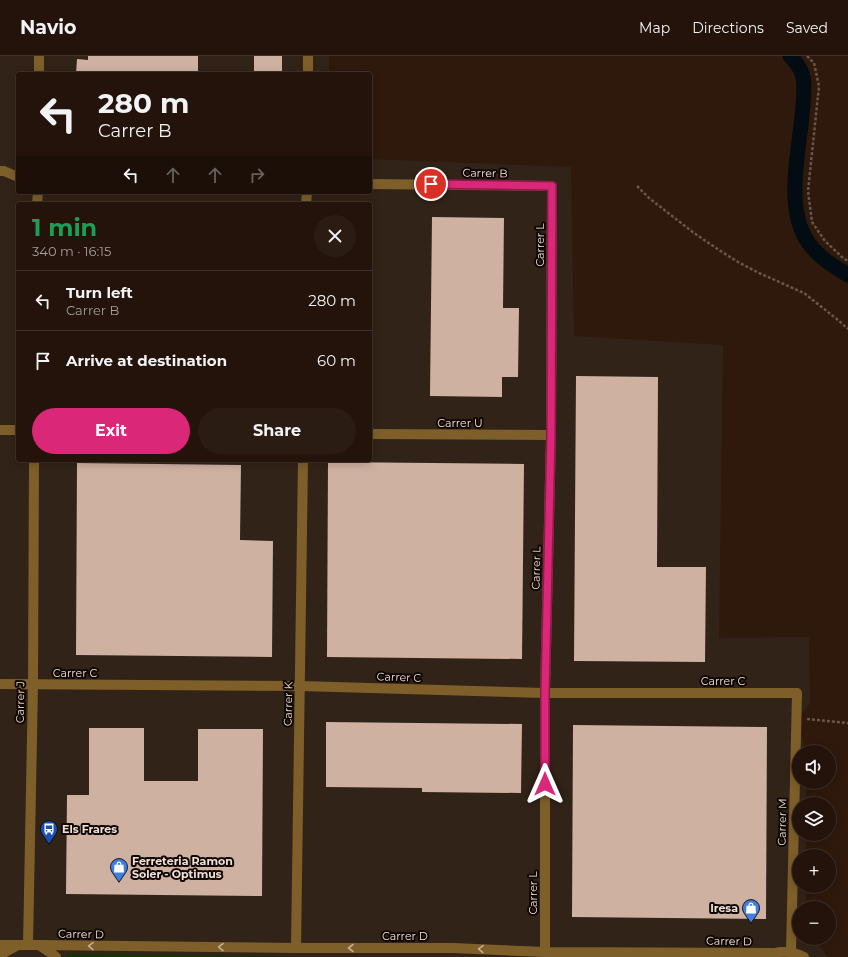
<!DOCTYPE html>
<html lang="en">
<head>
<meta charset="utf-8">
<style>
  body { margin:0; font-family:Montserrat,sans-serif; background:#2b1c13; color:#f1f3f6; height:100vh; display:flex; flex-direction:column; font-size:15px; white-space:nowrap }
  * { box-sizing:border-box; margin:0 }
  p { font-size:13px; color:#a39e9c }
  .icon { flex:none; width:22px; height:22px; fill:none; stroke:currentColor; stroke-width:2; stroke-linecap:round; stroke-linejoin:round }
  .map { position:relative; flex:1; overflow:hidden }
  .details { position:absolute; left:16px; top:146px; width:356px; height:260px; display:flex; flex-direction:column; background:#23130a; border-radius:4px; box-shadow:0 2px 10px #0003,0 0 0 1px #40322b }
  .details>* { flex:none }
  .guide { position:absolute; left:16px; top:16px; width:356px; height:122px; border-radius:4px; box-shadow:0 2px 10px #0003,0 0 0 1px #40322b; background:#23130a; color:#f1f3f6; overflow:hidden }
  .tools { position:absolute; left:792px; top:689px; display:grid; gap:8px }
  .tools a { display:grid; place-items:center; width:44px; height:44px; border-radius:50%; background:#23130a; box-shadow:0 2px 10px #0003,0 0 0 1px #40322b; font-size:20px }
  .pin { position:absolute; display:grid; place-items:center; width:34px; height:34px; color:#fff; margin:-17px; border:2px solid #fff; border-radius:50%; box-shadow:0 1px 4px #0007 }
  .me { position:absolute; width:44px; margin:-22px; rotate:0deg; stroke-linejoin:round; filter:drop-shadow(0 0 3px #0008) }
  .turn { display:flex; align-items:center; gap:14px; height:84px; padding:0 16px; font-size:18px }
  .turn .icon { width:52px; height:52px; stroke-width:2.5 }
  .turn b { display:block; font-size:28px; line-height:34px }
  .lanes { display:flex; align-items:center; height:38px; padding:0 16px; background:#0003; justify-content:center; gap:20px; direction:ltr }
  .lanes .off { opacity:.35 }
  .round { display:grid; place-items:center; flex:none; width:42px; height:42px; border-radius:21px; background:#2b1c13 }
  .summary { display:flex; align-items:center; justify-content:space-between; height:68px; padding:0 16px }
  h1 { font-size:24px; font-weight:700; line-height:30px; color:#1e9e55 }
  .action { display:flex; gap:8px; margin-top:auto; padding:8px 16px }
  .action a { flex:1; height:46px; border-radius:24px; background:#db2777; color:#fff; font-size:16px; font-weight:700; line-height:46px; text-align:center }
  .action a+a { background:#2b1c13; color:#f1f3f6 }
  ul { padding:0; list-style:none }
  li { display:flex; align-items:center; gap:12px; height:60px; padding:0 16px; border-top:1px solid #40322b }
  li div { flex:1 }
  li b { display:block; font-size:15px }
  li em { font-style:normal }
  header { display:flex; align-items:center; gap:24px; box-sizing:border-box; height:56px; padding:0 20px; background:#23130a; border-bottom:1px solid #40322b }
  header strong { font-size:19px }
  nav { display:flex; gap:22px; margin-inline-start:auto; font-size:14px }
  .map>svg:first-child { display:block }
  .industrial { fill:#322318; fill-rule:evenodd }
  .green { fill:#103600 }
  .lines { fill:none; stroke-linecap:round; stroke-linejoin:round }
  .canal { stroke:#020c12; stroke-width:15 }
  .building { fill:#ceb1a1 }
  .path { stroke:#69554a; stroke-width:2.5; stroke-dasharray:3 2; stroke-linecap:butt }
  .street { stroke:#7e5f2a; stroke-width:10 }
  .oneway { stroke:#c3ad93 }
  .route-casing { stroke:#8e194d; stroke-width:10 }
  .route { stroke:#db2777; stroke-width:7 }
  .labels { text-anchor:middle; stroke-width:4; stroke-linejoin:round; paint-order:stroke }
  .street-label { font-size:11px; fill:#f1e1d9; stroke:#100703 }
  .poi-label { font-size:11px; font-weight:bold; fill:#f1e1d9; stroke:#100703; text-anchor:start }
</style>
</head>
<body>
<header>
<strong>Navio</strong>
<nav><a>Map</a><a>Directions</a><a>Saved</a></nav>
</header>
<div class="map">
<svg width="848" height="901" viewBox="0 0 848 901">
  <rect width="100%" height="100%" fill="#2f190d"/>
  <path class="industrial" d="M0 0H329V18H18V136H370V103L571 111 574 280 723 289 719 582 809 581 810 648 797 662 806 696H799V726H807L806 748H799V778H806V800H799V830H806V852H799V882H814L826 899 828 901H0ZM18 148H370V404H18Z"/>
  <path class="green" d="M69 898H72L308 901H66L67 899Z"/>
  <g class="lines">
    <path class="canal" d="M790 0C806 16 805 26 803 48 801 89 783 150 808 186 818 201 833 210 848 219"/>
  </g>
  <g class="building">
    <path d="M88 0H198V18H76L77 3 88 4Z"/>
    <rect x="254" y="0" width="28" height="18"/>
    <path d="M432 161 504 162 503 252H519L518 321H502V341L430 340Z"/>
    <path d="M576 320 658 321 657 511H706L705 606 574 605Z"/>
    <path d="M328 406 524 408 522 603 327 601Z"/>
    <path d="M77 407 241 409 240 484 273 485 272 601 76 599Z"/>
    <path d="M326 666 522 668 521 737 422 736V732L326 731Z"/>
    <path d="M573 669 767 671 766 863 572 861Z"/>
    <path d="M89 672H144V725H198V673H263L262 840 66 838 67 739H89Z"/>
  </g>
  <g class="lines">
    <g class="path">
      <path d="M807 0 814 7 819 30 808 135 812 166 825 185 843 202 848 205"/>
      <path d="M637 130 649 142 694 177 719 194 738 206 759 217 804 237 838 264 848 273"/>
      <path d="M807 663 848 667"/>
    </g>
    <g class="street">
      <path d="M39 18V0"/>
      <path d="M308 18V0"/>
      <path d="M0 115H4L18 121"/>
      <path d="M370 128 552 130 551 379 545 637V896"/>
      <path d="M37 148 38 136"/>
      <path d="M306 148 307 136"/>
      <path d="M0 374H18"/>
      <path d="M370 378 551 379"/>
      <path d="M0 628 300 630 545 637H797L791 896"/>
      <path d="M0 889H39L51 897 56 901"/>
      <path d="M28 889 33 629 34 404"/>
      <path d="M39 889 296 892H453L545 896 772 897"/>
      <path d="M296 892 303 404"/>
      <path d="M766 900C778 894 792 895 804 901"/>
      <path d="M0 901 5 896 16 890"/>
    </g>
  </g>
  <defs><path id="oneway-chevron" d="M-2-3.5L2.5 0L-2 3.5" fill="none" stroke-width="1.6" stroke-linecap="round" stroke-linejoin="round"/></defs>
  <g class="oneway">
    <use href="#oneway-chevron" transform="translate(91 890) rotate(-179)"/>
    <use href="#oneway-chevron" transform="translate(221 891) rotate(-179)"/>
    <use href="#oneway-chevron" transform="translate(351 892) rotate(-180)"/>
    <use href="#oneway-chevron" transform="translate(481 893) rotate(-178)"/>
  </g>
  <g class="lines">
    <g class="route-casing">
      <path id="route" d="M431 128 552 130 551 379 545 637V728"/>
    </g>
    <use href="#route" class="route"/>
  </g>
  <defs>
    <g id="bus-pin" transform="scale(0.9)"><path d="M0 17L-7.5 6A9.5 9.5 0 1 1 7.5 6Z" fill="#1a4fb4" stroke="#100703"/><path d="M-5-6H5V4H4V6H2V4H-2V6H-4V4H-5ZM-3.5-4V0h7V-4ZM-3.5 1.2v1.5H-2V1.2ZM2 1.2v1.5H3.5V1.2Z" fill="#fff"/></g>
    <g id="shop-pin" transform="scale(0.9)"><path d="M0 17L-7.5 6A9.5 9.5 0 1 1 7.5 6Z" fill="#3f7fe0" stroke="#100703"/><path d="M-5-2.5h2.3a2.7 3.5 0 0 1 5.4 0H5L5.5 6h-11ZM-1.5-2.5h3a1.5 2.3 0 0 0-3 0Z" fill="#fff"/></g>
  </defs>
  <g fill-rule="evenodd">
    <use href="#bus-pin" x="49" y="773"/>
    <use href="#shop-pin" x="119" y="811"/>
    <use href="#shop-pin" x="751" y="852"/>
  </g>
  <g class="labels">
    <g class="street-label">
      <text transform="translate(485 117) rotate(1)" y="4">Carrer B</text>
      <text transform="translate(540 189) rotate(-90)" y="4">Carrer L</text>
      <text x="460" y="371">Carrer U</text>
      <text transform="translate(536 512) rotate(-89)" y="4">Carrer L</text>
      <text x="75" y="621">Carrer C</text>
      <text transform="translate(399 621) rotate(2)" y="4">Carrer C</text>
      <text x="723" y="629">Carrer C</text>
      <text transform="translate(20 646) rotate(-89)" y="4">Carrer J</text>
      <text transform="translate(288 648) rotate(-89)" y="4">Carrer K</text>
      <text transform="translate(782 766) rotate(-89)" y="4">Carrer M</text>
      <text transform="translate(533 837) rotate(-90)" y="4">Carrer L</text>
      <text transform="translate(81 878) rotate(1)" y="4">Carrer D</text>
      <text x="405" y="884">Carrer D</text>
      <text transform="translate(729 885) rotate(1)" y="4">Carrer D</text>
    </g>
    <g class="poi-label">
      <text x="62" y="777">Els Frares</text>
      <text x="132" y="809">Ferreteria Ramon<tspan x="132" dy="13">Soler - Optimus</tspan></text>
      <text x="738" y="856" text-anchor="end">Iresa</text>
    </g>
  </g>
</svg>
<div class="tools">
<a><svg class="icon" aria-label="sound" viewBox="0 0 24 24"><path d="M4 9h4l5-4v14l-5-4H4zM17 9q2 3 0 6"/></svg></a>
<a><svg class="icon" aria-label="layers" viewBox="0 0 24 24"><path d="M12 4l9 5-9 5-9-5zM3 14l9 5 9-5"/></svg></a>
<a>+</a>
<a>−</a>
</div>
<div class="pin" style="left:431px;top:128px;background:#d93025"><svg class="icon" aria-label="arrive" viewBox="0 0 24 24"><path d="M6 21V4h12l-3 4 3 4H6"/></svg></div>
<svg class="me" style="left:545px;top:728px" viewBox="-20 -20 40 40"><path d="M0-17L14 15 0 8-14 15z" fill="#db2777" stroke="#fff" stroke-width="4"/></svg>
<div class="guide">
<div class="turn"><svg class="icon" aria-label="left" viewBox="0 0 24 24"><path d="M17 20v-9H6M10 6l-5 5 5 5"/></svg><div><b>280 m</b>Carrer B</div></div>
<div class="lanes"><svg class="icon" aria-label="left" viewBox="0 0 24 24"><path d="M17 20v-9H6M10 6l-5 5 5 5"/></svg><svg class="icon off" aria-label="ahead" viewBox="0 0 24 24"><path d="M12 20V5M6 11l6-6 6 6"/></svg><svg class="icon off" aria-label="ahead" viewBox="0 0 24 24"><path d="M12 20V5M6 11l6-6 6 6"/></svg><svg class="icon off" aria-label="right" viewBox="0 0 24 24"><path d="M7 20v-9h11M14 6l5 5-5 5"/></svg></div>
</div>
<section class="details">
<div class="summary"><div><h1>1 min</h1><p>340 m · 16:15</p></div><a class="round"><svg class="icon" aria-label="close" viewBox="0 0 24 24"><path d="M6 6l12 12M18 6L6 18"/></svg></a></div>
<ul>
<li><svg class="icon" aria-label="left" viewBox="0 0 24 24"><path d="M17 20v-9H6M10 6l-5 5 5 5"/></svg><div><b>Turn left</b><p>Carrer B</p></div><em>280 m</em></li>
<li><svg class="icon" aria-label="arrive" viewBox="0 0 24 24"><path d="M6 21V4h12l-3 4 3 4H6"/></svg><div><b>Arrive at destination</b></div><em>60 m</em></li>
</ul>
<div class="action"><a>Exit</a><a>Share</a></div>
</section>
</div>
</body>
</html>
